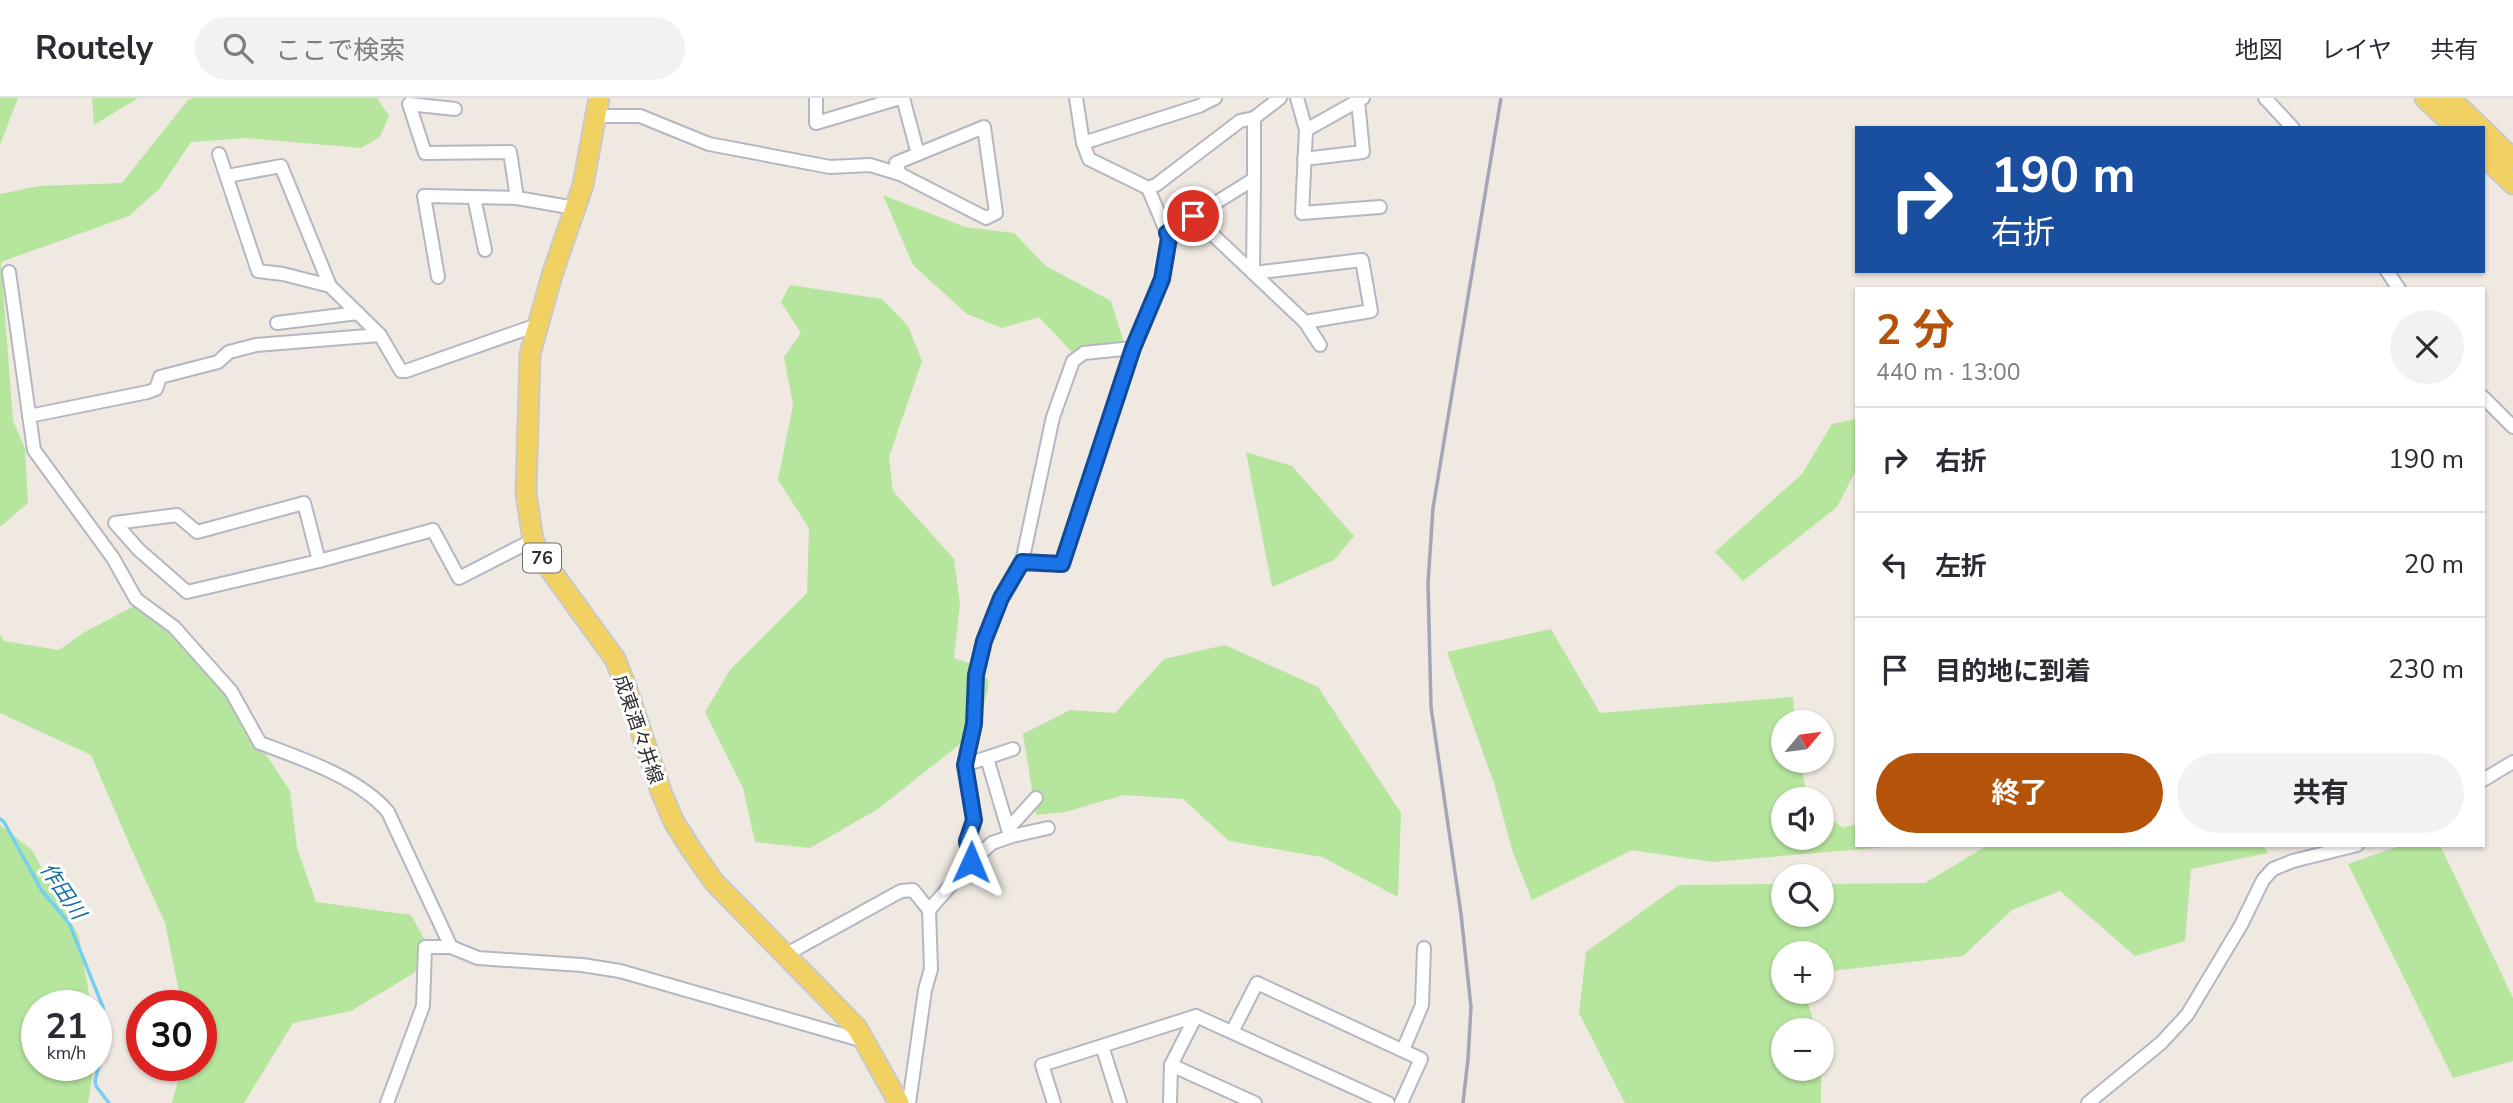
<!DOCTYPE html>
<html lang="ja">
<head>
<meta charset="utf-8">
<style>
  body { margin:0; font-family:"Nunito Sans","Noto Sans JP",sans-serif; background:#f2f2f3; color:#2b2b33; height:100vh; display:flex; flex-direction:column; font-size:26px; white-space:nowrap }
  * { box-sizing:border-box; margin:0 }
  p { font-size:23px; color:#7c7c81 }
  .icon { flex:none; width:38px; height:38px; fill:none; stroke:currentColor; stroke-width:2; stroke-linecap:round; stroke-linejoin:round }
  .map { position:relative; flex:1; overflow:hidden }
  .side { position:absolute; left:1855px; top:189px; width:630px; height:560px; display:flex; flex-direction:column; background:#fff; border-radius:0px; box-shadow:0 2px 5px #0004 }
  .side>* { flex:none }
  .banner { position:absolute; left:1855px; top:28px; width:630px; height:147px; border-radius:0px; box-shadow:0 2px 5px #0004; background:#1a4fa0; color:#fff; overflow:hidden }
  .needle { width:46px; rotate:61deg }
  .controls { position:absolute; left:1771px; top:612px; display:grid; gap:14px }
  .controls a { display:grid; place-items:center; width:63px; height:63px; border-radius:50%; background:#fff; box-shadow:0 2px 5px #0004; font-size:35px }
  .speed { position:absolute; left:21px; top:892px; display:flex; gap:14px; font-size:35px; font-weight:700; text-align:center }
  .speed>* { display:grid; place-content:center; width:91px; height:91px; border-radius:50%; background:#fff; box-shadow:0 2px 5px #0004; line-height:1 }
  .speed small { font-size:18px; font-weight:400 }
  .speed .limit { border:10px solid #d22; background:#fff; color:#111 }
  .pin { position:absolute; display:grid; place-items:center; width:60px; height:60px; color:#fff; margin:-30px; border:4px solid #fff; border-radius:50%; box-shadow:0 2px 7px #0007 }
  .me { position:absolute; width:77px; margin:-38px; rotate:1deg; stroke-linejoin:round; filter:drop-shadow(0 0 5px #0008) }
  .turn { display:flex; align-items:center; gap:24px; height:147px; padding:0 21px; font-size:32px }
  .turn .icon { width:91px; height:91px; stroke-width:2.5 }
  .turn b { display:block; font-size:49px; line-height:60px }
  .round { display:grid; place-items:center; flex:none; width:74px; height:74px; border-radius:37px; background:#f2f2f3 }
  .headline { display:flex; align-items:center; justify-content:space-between; height:119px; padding:0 21px }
  h1 { font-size:42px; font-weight:700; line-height:52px; color:#b45309 }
  .cta { display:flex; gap:14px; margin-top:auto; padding:14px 21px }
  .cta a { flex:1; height:80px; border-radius:42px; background:#b45309; color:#fff; font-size:28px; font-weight:700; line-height:80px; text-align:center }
  .cta a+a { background:#f2f2f3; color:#2b2b33 }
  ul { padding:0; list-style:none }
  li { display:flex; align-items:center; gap:21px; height:105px; padding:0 21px; border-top:2px solid #e1e1e2 }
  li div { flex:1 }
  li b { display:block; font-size:26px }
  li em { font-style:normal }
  header { display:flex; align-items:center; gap:42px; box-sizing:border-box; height:98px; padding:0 35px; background:#fff; border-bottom:2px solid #e1e1e2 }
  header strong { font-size:33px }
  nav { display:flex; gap:38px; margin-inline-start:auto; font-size:24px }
  .search { width:490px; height:63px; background:#f2f2f3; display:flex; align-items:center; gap:18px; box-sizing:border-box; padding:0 24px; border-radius:38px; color:#7c7c81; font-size:26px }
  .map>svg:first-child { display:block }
  .green { fill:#b6e59e }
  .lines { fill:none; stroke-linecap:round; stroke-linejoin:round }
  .stream { stroke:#75cff0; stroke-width:3.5 }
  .minor-casing { stroke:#b4b7c1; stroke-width:16 }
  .primary-casing { stroke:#c9c9c9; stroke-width:23 }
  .minor { stroke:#fff; stroke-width:12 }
  .primary { stroke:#f2d163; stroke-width:19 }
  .rail { stroke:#a3a6b8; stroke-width:3.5 }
  .route-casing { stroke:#114b97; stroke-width:18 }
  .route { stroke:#1a73e8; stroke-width:12 }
  .labels { text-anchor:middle; stroke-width:6; stroke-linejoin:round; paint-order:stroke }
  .shield { fill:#fff; stroke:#6d6d6d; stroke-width:2 }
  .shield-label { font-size:18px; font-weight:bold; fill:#2e2e2e }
  .street-label { font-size:19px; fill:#2e2e2e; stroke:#fff }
  .water-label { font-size:21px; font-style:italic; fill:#0d6fa3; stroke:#fff }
</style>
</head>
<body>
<header>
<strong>Routely</strong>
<div class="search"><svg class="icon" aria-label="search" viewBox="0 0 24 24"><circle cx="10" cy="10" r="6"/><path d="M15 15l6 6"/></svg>ここで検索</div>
<nav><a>地図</a><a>レイヤ</a><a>共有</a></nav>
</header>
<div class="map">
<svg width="2513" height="1005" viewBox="0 0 2513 1005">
  <rect width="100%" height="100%" fill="#efe9e1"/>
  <g class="green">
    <path d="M0 0H18L0 47Z"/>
    <path d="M92 0H138L94 27Z"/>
    <path d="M194 0H377L389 18 380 39 361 50 246 40 191 44 160 90 129 118 1 164 13 323 25 350 28 405 0 429V96L39 88 122 85 188 2Z"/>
    <path d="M883 97 965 129 1014 135 1046 168 1111 203 1125 248 1071 253 1039 219 1002 230 967 216 913 167Z"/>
    <path d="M790 187 882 201 908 228 922 263 889 359 893 393 954 461 960 506 954 560 980 569 989 584 983 614 975 634 878 711 810 750 755 744 743 690 705 614 730 572 807 495 809 430 778 382 793 307 784 259 801 235 781 204Z"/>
    <path d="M1857 321V370L1837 409 1743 483 1715 454 1802 376 1832 326Z"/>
    <path d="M1246 354 1292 368 1354 438 1334 462 1272 489Z"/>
    <path d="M136 507 181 527 290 693 297 750 316 804 411 817 430 851 414 875 351 913 293 925 244 1005H172L182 968H201V908H182L165 825 131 750 91 657 0 615V537L4 543 59 552 83 535Z"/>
    <path d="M1551 531 1600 615 1793 599 1795 625H1783V663H1801L1807 702H1783V740H1822V716L1844 730 1857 725V747H1909L1712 764 1632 752 1532 802 1512 752 1495 688 1447 554Z"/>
    <path d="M1225 547 1318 589 1401 715 1398 799 1322 759 1229 743 1183 701 1124 697 1065 714 1036 717 1023 636 1070 612 1115 615 1164 561Z"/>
    <path d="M0 727 32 752 79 839 91 908H37V968H94L88 1005H0Z"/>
    <path d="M1988 747H2263L2268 755 2191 771 2185 843 2135 858 2060 793 2012 812 1963 858 1822 874V856H1783V894H1805L1816 933H1783V971H1821V1005H1625L1579 915 1586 854 1679 787 1783 786V817H1822V786L1925 785Z"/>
    <path d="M2402 747H2440L2513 900V963L2453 980 2348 766Z"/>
  </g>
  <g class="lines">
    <path class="stream" d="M0 721 4 724 42 793 69 825 103 909 105 943 95 983 96 988 109 1005"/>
    <g class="minor-casing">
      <g id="minor">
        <path d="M816 0V25L900 0"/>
        <path d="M903 0 918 56"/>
        <path d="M1076 0 1083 45 1199 8 1215 0"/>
        <path d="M1297 0 1306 32 1302 115 1380 109"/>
        <path d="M2265 0 2293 30"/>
        <path d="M455 11 409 6 425 55 510 54 517 100"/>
        <path d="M596 18H640L709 46 830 69 870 67 900 76"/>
        <path d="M984 29 996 115 986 120 900 76 896 65Z"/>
        <path d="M1306 32 1363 0"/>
        <path d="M1083 45 1089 61 1148 90"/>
        <path d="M219 56 258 173 283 176 330 188 380 237 401 273H406L537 227"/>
        <path d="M1304 61 1363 54 1358 3"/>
        <path d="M227 78 281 68 330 188"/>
        <path d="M1254 81 1253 175 1362 162 1371 213 1305 224"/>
        <path d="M474 99 485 152"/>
        <path d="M1193 118 1305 224 1320 247"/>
        <path d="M1167 135 1254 81V20"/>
        <path d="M2387 173 2399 191"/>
        <path d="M9 174 34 352 113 460 136 501 174 529 231 593 260 645C300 660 360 680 388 714L451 849"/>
        <path d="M438 179 424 98 517 100 575 110"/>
        <path d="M277 225 358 215"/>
        <path d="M2483 299 2513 329"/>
        <path d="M29 318 148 294 156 291 160 279 218 264 229 254 256 247 380 237"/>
        <path d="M304 405 319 463 187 494 139 452 115 425 177 417 197 434Z"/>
        <path d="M319 463 433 432 459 480 533 442"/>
        <path d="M1022 464 1062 466 1133 250 1162 182 1169 140 1148 90 1156 87 1240 23 1254 20 1280 0"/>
        <path d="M987 660 1008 731 1036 700"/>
        <path d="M965 667 1013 651"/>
        <path d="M2483 682 2513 664"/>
        <path d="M971 764 992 745 1012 738 1048 730"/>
        <path d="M785 857 901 793 913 792 929 812"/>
        <path d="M1232 934 1257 885 1421 961 1401 1005"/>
        <path d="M1102 948 1120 1005"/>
        <path d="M1403 952 1422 907 1424 850"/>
        <path d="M1171 967 1255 1005"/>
        <path d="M387 1005 423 908 425 849H451L478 860 582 867 620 873 864 943"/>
        <path d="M909 1005 925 892 931 871 929 812 971 764 966 743 974 722 965 667 974 626 976 577 984 543 1001 500 1022 464 1053 319 1073 263 1084 255 1133 250"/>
        <path d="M1054 1005 1042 967 1196 918 1388 1005"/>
        <path d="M1170 1005 1171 967 1196 918"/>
        <path d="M2088 1005 2161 945 2187 917 2241 827 2263 782 2273 771 2293 763 2357 747"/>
      </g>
    </g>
    <g class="primary-casing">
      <g id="primary">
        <path d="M599 0 583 87 552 177 530 256 526 395 533 442 544 463 615 561 626 589 662 696 674 724 691 751 714 784 857 930 899 1005"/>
        <path d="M2425 0 2456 30"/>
        <path d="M2450 0 2481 30"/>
        <path d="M2483 32 2513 61"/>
        <path d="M2483 57 2513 86"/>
      </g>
    </g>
    <use href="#minor" class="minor"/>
    <use href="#primary" class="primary"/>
    <path class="rail" d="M1463 1005 1468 961 1471 909 1461 816 1431 609 1428 485 1433 410 1501 0"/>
  </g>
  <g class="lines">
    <g class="route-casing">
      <path id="route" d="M971 764 967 743 974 722 965 667 974 626 976 577 984 543 1001 500 1022 464 1062 466 1133 250 1162 181 1169 140 1167 135 1193 118"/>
    </g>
    <use href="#route" class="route"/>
  </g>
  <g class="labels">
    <rect class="shield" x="523" y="445.5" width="38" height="29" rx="5"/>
    <g class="shield-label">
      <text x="542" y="466">76</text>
    </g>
    <g class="street-label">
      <text transform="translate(639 631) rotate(71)" y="7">成東酒々井線</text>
    </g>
    <g class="water-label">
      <text transform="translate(63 793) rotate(56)" y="7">作田川</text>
    </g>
  </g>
</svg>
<div class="controls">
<a><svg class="needle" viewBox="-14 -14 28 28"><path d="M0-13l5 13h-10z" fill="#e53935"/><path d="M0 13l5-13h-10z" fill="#7c7c81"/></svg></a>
<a><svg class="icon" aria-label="sound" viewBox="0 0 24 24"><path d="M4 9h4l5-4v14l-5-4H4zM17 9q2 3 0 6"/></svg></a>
<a><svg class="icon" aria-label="search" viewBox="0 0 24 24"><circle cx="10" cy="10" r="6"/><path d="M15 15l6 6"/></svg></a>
<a>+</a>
<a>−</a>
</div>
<div class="speed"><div>21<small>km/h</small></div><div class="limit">30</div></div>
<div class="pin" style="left:1193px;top:118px;background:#d93025"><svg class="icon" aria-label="arrive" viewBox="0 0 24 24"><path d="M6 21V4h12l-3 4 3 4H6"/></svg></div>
<svg class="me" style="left:971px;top:764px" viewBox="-20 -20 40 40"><path d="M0-17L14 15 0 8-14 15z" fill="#1a73e8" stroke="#fff" stroke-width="4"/></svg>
<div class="banner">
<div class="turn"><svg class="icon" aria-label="right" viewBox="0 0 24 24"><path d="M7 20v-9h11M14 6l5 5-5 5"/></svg><div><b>190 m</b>右折</div></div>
</div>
<section class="side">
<div class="headline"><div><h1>2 分</h1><p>440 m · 13:00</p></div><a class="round"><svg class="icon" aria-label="close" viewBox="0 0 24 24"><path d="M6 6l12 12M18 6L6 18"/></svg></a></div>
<ul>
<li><svg class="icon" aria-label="right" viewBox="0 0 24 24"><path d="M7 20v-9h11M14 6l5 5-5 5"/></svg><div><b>右折</b></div><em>190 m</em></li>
<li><svg class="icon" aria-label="left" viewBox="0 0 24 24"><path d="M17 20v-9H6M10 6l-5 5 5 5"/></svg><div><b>左折</b></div><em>20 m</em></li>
<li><svg class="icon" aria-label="arrive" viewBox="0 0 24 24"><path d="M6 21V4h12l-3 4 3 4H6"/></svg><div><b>目的地に到着</b></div><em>230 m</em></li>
</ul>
<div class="cta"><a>終了</a><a>共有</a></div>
</section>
</div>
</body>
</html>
